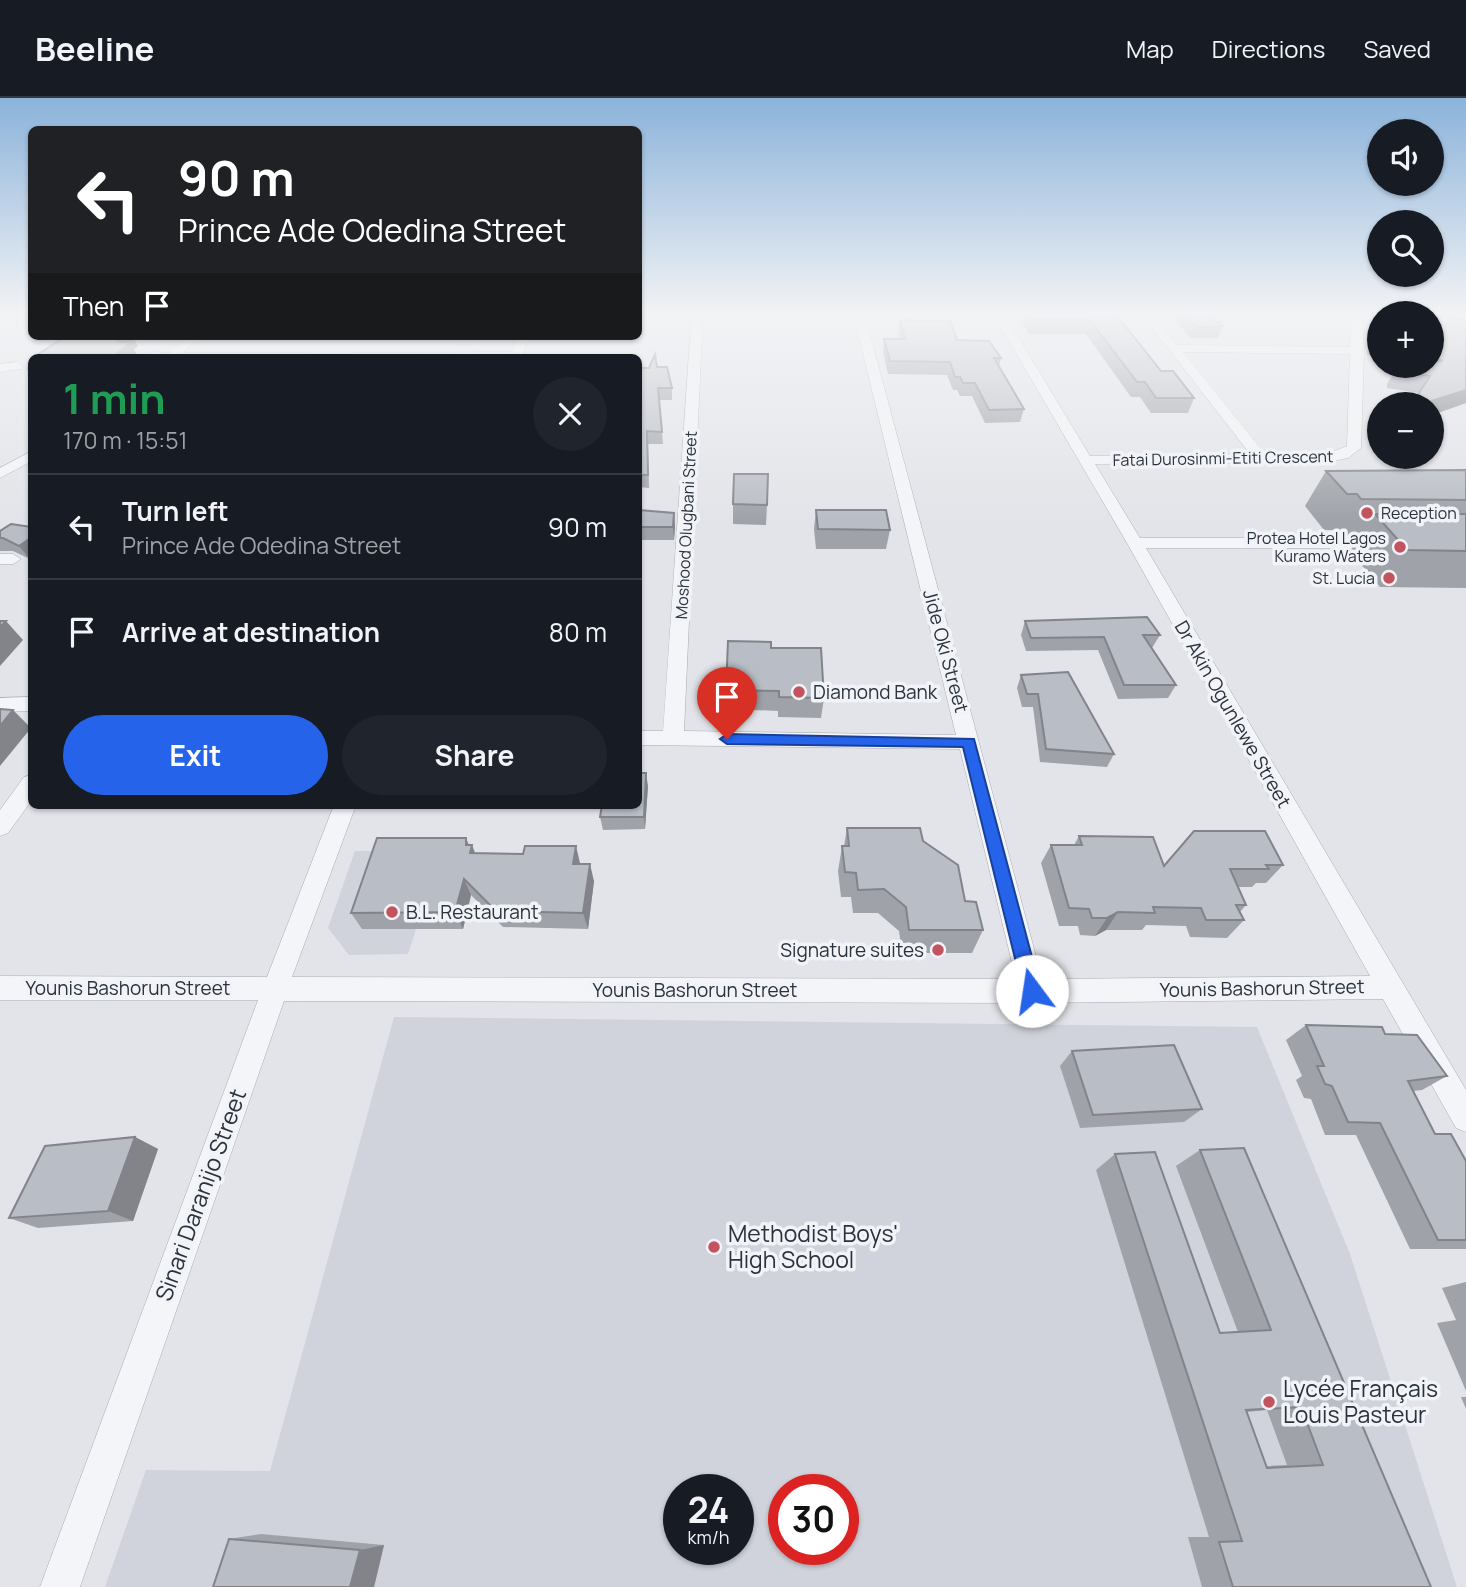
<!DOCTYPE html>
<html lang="en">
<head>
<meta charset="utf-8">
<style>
  body { margin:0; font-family:Manrope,sans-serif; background:#20242c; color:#f1f3f6; height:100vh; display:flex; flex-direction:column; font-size:26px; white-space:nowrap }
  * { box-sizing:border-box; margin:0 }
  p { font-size:23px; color:#9ea1a6 }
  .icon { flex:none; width:38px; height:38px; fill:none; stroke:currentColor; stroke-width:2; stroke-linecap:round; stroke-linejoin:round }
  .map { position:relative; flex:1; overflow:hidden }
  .drawer { position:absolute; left:28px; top:256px; width:614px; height:455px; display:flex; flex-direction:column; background:#171b24; border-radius:10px; box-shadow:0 2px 5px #0004 }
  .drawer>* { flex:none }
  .hud { position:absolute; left:28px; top:28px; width:614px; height:214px; border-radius:10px; box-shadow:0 2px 5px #0004; background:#202124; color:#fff; overflow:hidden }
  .controls { position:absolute; left:1367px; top:21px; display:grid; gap:14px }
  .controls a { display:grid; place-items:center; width:77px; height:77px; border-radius:50%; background:#171b24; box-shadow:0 2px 5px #0004; font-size:35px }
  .speed { position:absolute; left:663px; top:1376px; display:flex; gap:14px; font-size:35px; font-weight:700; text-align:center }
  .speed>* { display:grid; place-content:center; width:91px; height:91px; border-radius:50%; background:#171b24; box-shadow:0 2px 5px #0004; line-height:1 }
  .speed small { font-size:18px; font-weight:400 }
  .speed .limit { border:10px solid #d22; background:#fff; color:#111 }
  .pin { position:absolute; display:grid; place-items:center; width:60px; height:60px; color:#fff; margin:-72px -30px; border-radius:50% 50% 50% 0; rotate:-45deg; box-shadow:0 0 7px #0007 }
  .pin .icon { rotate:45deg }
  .me { position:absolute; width:77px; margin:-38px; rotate:346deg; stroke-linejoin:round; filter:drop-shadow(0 0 5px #0008) }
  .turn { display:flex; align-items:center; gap:24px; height:147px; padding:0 35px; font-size:32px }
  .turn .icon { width:91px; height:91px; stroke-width:2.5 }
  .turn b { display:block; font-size:49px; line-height:60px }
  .then { display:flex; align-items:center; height:66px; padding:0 35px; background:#0003; gap:14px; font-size:26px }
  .round { display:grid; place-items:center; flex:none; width:74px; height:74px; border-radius:37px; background:#20242c }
  .head { display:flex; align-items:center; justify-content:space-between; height:119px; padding:0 35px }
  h1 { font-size:42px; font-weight:700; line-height:52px; color:#1e9e55 }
  .primary-button { display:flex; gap:14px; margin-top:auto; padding:14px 35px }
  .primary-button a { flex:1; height:80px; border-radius:42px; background:#2563eb; color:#fff; font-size:28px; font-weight:700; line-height:80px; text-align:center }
  .primary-button a+a { background:#20242c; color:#f1f3f6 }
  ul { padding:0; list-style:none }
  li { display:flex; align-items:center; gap:21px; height:105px; padding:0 35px; border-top:2px solid #363941 }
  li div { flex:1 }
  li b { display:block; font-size:26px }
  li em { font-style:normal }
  header { display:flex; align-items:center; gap:42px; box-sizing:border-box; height:98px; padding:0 35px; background:#171b24; border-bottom:2px solid #363941 }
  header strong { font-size:33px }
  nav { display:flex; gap:38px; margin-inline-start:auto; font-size:24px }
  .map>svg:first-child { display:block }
  .built { fill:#d0d3db; fill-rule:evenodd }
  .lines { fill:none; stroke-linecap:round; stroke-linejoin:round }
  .minor-casing { stroke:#a7abb3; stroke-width:1 }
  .minor { fill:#f4f5f8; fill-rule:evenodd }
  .wall { fill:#9fa3a9; fill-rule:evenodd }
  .shaded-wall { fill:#82848a }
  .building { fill:#b9bdc5; stroke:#82848a; stroke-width:2; fill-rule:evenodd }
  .route { fill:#2563eb; stroke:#184099; stroke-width:2 }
  .poi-dot { fill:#c2535f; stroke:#f1f3f6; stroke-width:2.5 }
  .labels { text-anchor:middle; stroke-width:7; stroke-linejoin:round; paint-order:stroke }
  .far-street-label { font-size:16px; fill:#2b323f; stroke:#f1f3f6 }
  .far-poi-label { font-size:16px; fill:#2b323f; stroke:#f1f3f6; text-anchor:end }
  .street-label { font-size:19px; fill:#2b323f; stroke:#f1f3f6 }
  .poi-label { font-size:19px; fill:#2b323f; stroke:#f1f3f6; text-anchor:start }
  .near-street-label { font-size:23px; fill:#2b323f; stroke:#f1f3f6 }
  .near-poi-label { font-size:23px; fill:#2b323f; stroke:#f1f3f6; text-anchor:start }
</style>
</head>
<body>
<header>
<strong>Beeline</strong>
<nav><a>Map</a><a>Directions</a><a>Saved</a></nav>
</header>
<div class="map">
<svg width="1466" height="1489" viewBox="0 0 1466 1489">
  <rect width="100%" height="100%" fill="#e2e4e9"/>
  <g class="built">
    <path d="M355 753H448L426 831H416L408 856 349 857 328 830Z"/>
    <path d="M394 919 1257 929 1350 1156 1457 1489H105L146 1372 270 1373ZM679 1391H738V1451H679ZM784 1391H844V1451H784Z"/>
  </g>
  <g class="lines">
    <g class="minor-casing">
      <g id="minor">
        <path d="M692 214H703L684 633 956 637 853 214H864L1042 881 1370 878 1127 445 992 214H1003L1090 358 1250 356 1140 214H1151L1177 247 1350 249 1351 220 1361 218 1364 253 1361 350 1348 360 1327 364 1095 366 1140 440H1388L1396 445 1388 450H1146L1466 992V1034L1456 1030 1383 901 1032 905 284 903 80 1489H40L258 902H0V878L267 879 334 707H356L292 879 1016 881 960 651 639 647V633H663ZM1183 254 1350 256 1347 348 1327 356H1265Z"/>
        <path d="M187 238H200L183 255H306L312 259 146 258 152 254 170 255Z"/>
        <path d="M518 238H530L522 259H346L352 255 512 254Z"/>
        <path d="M17 264 23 268 21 271 0 274V266Z"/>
        <path d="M32 353V363L0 380V370Z"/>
        <path d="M0 456H13L21 461 13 466H0Z"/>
        <path d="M32 599V613L0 614V600Z"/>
        <path d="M32 677V702L8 735 0 738V712L24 679Z"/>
      </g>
    </g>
    <use href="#minor" class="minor"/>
  </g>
  <g class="wall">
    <path d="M1019 214H1114L1161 273 1194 300 1188 315H1151L1140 299H1131L1086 236H1029L1018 217Z"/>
    <path d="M1177 214H1206L1223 228 1218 240H1190L1175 221Z"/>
    <path d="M1432 217 1466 221V305L1432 317 1419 295 1387 290V286L1398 269H1401L1398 268H1432Z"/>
    <path d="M900 222 957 242 1001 260 999 268 1024 311 1020 324 985 325 972 298H960L957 292H953L947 277 888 276 883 254 884 241H900L898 235Z"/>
    <path d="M1379 235V261L1367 256V252L1376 236Z"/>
    <path d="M32 261V278L26 270 29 268 27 264Z"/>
    <path d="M657 269 672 290V302H659L663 346H648L649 390 639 389V270Z"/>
    <path d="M1466 372V490L1380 489 1350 453 1360 438 1338 437 1334 432H1324L1305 408 1326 373Z"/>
    <path d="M733 406 767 407 766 427 733 426Z"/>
    <path d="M639 412 675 428 674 442H639Z"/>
    <path d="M816 412 890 432 886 451H816L814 431Z"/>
    <path d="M11 426 30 461 13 453H0V433Z"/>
    <path d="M1025 523 1160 537 1152 550 1176 587 1168 600 1118 601 1098 552 1026 553 1021 537Z"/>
    <path d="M771 550 824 600 821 620 778 619V613L727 611 726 592Z"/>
    <path d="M1021 577 1114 656 1107 669 1040 664 1033 609H1022L1017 590Z"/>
    <path d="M648 688 645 731 603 732 600 719Z"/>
    <path d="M847 730 923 743 965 803 983 832 972 855H902L899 833 878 815H853L851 799H841L838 773 842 748H844Z"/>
    <path d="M1079 738 1164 768 1283 767 1266 785H1256L1252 789H1238L1246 807 1240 814 1244 822 1227 840 1190 839 1186 828 1146 827 1142 832H1106L1095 838 1080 837 1078 828H1059L1041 765 1051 747H1074Z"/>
    <path d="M469 747 475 755 580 765 594 783 588 831 503 829 471 797 463 831H362L351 815Z"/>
    <path d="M1306 927 1385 936 1447 978 1422 992 1413 993 1435 1036 1466 1063V1151H1410L1356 1037H1325L1311 1001 1304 1000 1296 982 1302 978 1286 942Z"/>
    <path d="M1072 953 1202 1011 1184 1024 1080 1030 1060 968Z"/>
    <path d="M135 1039 158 1051 133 1123 38 1130 9 1120Z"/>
    <path d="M1200 1052 1431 1489H1202L1188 1439H1209L1096 1072 1115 1056 1220 1235 1238 1234 1176 1068ZM1267 1312 1287 1367 1266 1368 1247 1314Z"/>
    <path d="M1466 1184V1293L1437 1225 1456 1222 1442 1190Z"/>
    <path d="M1461 1299H1466V1311Z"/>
    <path d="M261 1436 384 1447 374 1489H213L229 1441Z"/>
  </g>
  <g class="shaded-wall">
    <path d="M124 238H132L138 248 134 251 138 259H114L117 244Z"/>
    <path d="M1466 292V305L1432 317V306H1422Z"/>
    <path d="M674 415 675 428 674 442 673 429Z"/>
    <path d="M32 439V460L30 461 19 448Z"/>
    <path d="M6 523 23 542 0 568V529Z"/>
    <path d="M13 612 31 630 0 668V628Z"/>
    <path d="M646 675 648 688 645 731 644 719Z"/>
    <path d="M466 740 471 752 472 747 479 765H473L466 747Z"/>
    <path d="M576 748 580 765 577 783 573 766Z"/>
    <path d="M590 766 594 783 588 831 583 815Z"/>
    <path d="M464 781 471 797 463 831 455 814Z"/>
    <path d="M1118 814 1106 832 1095 838 1107 820Z"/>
    <path d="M135 1039 158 1051 133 1123 108 1113Z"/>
    <path d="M384 1447 374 1489H350L360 1452Z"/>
  </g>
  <g class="building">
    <path d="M1028 214H1114L1161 273H1173L1194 300H1156L1145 284H1137L1090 222H1033Z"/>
    <path d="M1183 214H1206L1223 228 1195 229Z"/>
    <path d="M1432 217 1466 221V292L1422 306H1412L1430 278 1398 273V269L1409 268H1432V264L1443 263 1432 259V228H1436L1432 226Z"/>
    <path d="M900 222 950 223 957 242 989 243 1001 260H994L1024 311 989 312 975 285H963L960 279H955L950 264 890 263 884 241H905Z"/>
    <path d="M66 238H124L117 244H130L114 259H34Z"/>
    <path d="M655 256 657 269H667L672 290H658L662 334 647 333 648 377H639V270H649Z"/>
    <path d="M563 257H594L595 259H562Z"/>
    <path d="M1466 372V402L1361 401 1357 396H1347L1326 373Z"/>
    <path d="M734 376H768L767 407 733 406Z"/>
    <path d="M639 412 674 415 673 429H639Z"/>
    <path d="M816 412H886L890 432 818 431Z"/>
    <path d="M1375 416H1466V453L1407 452Z"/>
    <path d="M11 426 32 429V439L19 448 3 440H0V433Z"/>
    <path d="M1147 519 1160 537H1143L1176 587H1124L1104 539 1031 540 1025 523Z"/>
    <path d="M0 523H6L0 529Z"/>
    <path d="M728 543 771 544V550H821L824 600 779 599V593L726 592Z"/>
    <path d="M1068 574 1114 656 1046 651 1038 596H1027L1021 577Z"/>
    <path d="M0 611 13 612 0 628Z"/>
    <path d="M639 675H646L644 719H600L602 707H639Z"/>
    <path d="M847 730H920L923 743 958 767 965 803 976 804 983 832H909L906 809 884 791 858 792 856 775 845 774 842 748H849Z"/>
    <path d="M1194 733H1265L1283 767H1266L1269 771H1230L1246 807H1236L1244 822H1206L1201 810 1153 809 1155 815 1118 814 1107 820H1092L1089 811 1069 810 1051 747H1082L1079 738 1153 739 1164 768Z"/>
    <path d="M377 740H466V747H472L470 755 523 756 525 748H576L573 766H590L583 815 496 813 464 781 455 814 351 815Z"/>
    <path d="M1306 927 1382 929 1385 936 1417 937 1447 978 1408 983 1435 1036H1451L1466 1063V1142H1438L1380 1025 1348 1024 1332 988 1325 986 1317 968H1324Z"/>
    <path d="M1174 947 1202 1011 1093 1017 1072 953Z"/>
    <path d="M135 1039 108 1113 9 1120 45 1048Z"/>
    <path d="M1244 1050 1431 1489H1233L1219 1444 1242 1443 1115 1056 1155 1054 1220 1235 1271 1232 1200 1052ZM1301 1309 1323 1367 1267 1370 1246 1312Z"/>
    <path d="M229 1441 360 1452 350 1489H213Z"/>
  </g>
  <linearGradient id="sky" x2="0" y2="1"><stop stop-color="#8bb3da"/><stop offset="0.51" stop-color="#f2f3f5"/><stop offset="1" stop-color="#f2f3f5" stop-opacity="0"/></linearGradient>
  <rect width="1466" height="423" fill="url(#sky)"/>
  <path class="route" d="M727 636 974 641 1041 893 1039 898 1032 901 1026 898 1023 893 963 649 727 646 720 641Z"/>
  <g class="poi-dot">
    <circle cx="1367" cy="415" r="7"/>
    <circle cx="1400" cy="449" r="7"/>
    <circle cx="1389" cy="480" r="7"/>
    <circle cx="799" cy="594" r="7"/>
    <circle cx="392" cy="814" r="7"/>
    <circle cx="938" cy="852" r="7"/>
    <circle cx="714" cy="1149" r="7"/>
    <circle cx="1269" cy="1304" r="7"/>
  </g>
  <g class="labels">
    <g class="far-street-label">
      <text transform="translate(1223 360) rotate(-1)" y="6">Fatai Durosinmi-Etiti Crescent</text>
      <text transform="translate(686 427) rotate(-87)" y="6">Moshood Olugbani Street</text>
    </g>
    <g class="far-poi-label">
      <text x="1381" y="421" text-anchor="start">Reception</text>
      <text x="1386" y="446">Protea Hotel Lagos<tspan x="1386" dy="18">Kuramo Waters</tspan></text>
      <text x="1375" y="486">St. Lucia</text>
    </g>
    <g class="street-label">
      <text transform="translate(946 553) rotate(75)" y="7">Jide Oki Street</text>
      <text transform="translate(1233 616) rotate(60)" y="7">Dr Akin Ogunlewe Street</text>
      <text x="128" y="897">Younis Bashorun Street</text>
      <text transform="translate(1262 890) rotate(-1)" y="7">Younis Bashorun Street</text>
      <text x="695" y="899">Younis Bashorun Street</text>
    </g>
    <g class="poi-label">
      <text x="813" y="601">Diamond Bank</text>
      <text x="406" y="821">B.L. Restaurant</text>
      <text x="924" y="859" text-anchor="end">Signature suites</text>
    </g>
    <g class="near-street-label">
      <text transform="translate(201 1097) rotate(-70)" y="8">Sinari Daranijo Street</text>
    </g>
    <g class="near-poi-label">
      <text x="728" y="1144">Methodist Boys'<tspan x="728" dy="26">High School</tspan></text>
      <text x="1283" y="1299">Lycée Français<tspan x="1283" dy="26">Louis Pasteur</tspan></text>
    </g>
  </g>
</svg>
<div class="controls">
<a><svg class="icon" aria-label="sound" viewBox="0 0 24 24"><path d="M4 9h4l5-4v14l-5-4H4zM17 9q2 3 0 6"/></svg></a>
<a><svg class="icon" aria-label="search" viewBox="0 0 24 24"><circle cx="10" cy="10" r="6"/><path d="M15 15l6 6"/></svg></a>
<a>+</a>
<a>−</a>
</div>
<div class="speed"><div>24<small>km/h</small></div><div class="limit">30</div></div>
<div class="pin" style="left:727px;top:641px;background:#d93025"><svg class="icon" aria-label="arrive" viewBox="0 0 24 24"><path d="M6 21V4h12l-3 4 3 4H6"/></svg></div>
<svg class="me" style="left:1032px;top:893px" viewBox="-20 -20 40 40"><circle r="19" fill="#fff"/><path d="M0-13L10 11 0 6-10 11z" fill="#2563eb"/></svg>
<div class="hud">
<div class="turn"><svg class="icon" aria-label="left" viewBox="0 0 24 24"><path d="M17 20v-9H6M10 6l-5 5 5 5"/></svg><div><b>90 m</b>Prince Ade Odedina Street</div></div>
<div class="then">Then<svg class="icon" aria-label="arrive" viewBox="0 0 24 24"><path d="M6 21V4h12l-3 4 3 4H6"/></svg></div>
</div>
<section class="drawer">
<div class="head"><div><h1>1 min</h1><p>170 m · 15:51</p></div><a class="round"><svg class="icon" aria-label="close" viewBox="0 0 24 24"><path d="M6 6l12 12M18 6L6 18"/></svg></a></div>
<ul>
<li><svg class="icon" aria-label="left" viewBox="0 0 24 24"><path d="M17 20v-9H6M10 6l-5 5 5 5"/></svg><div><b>Turn left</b><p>Prince Ade Odedina Street</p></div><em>90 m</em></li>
<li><svg class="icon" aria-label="arrive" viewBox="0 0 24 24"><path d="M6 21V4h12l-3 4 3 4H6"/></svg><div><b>Arrive at destination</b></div><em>80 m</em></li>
</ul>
<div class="primary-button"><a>Exit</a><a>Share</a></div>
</section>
</div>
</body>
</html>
